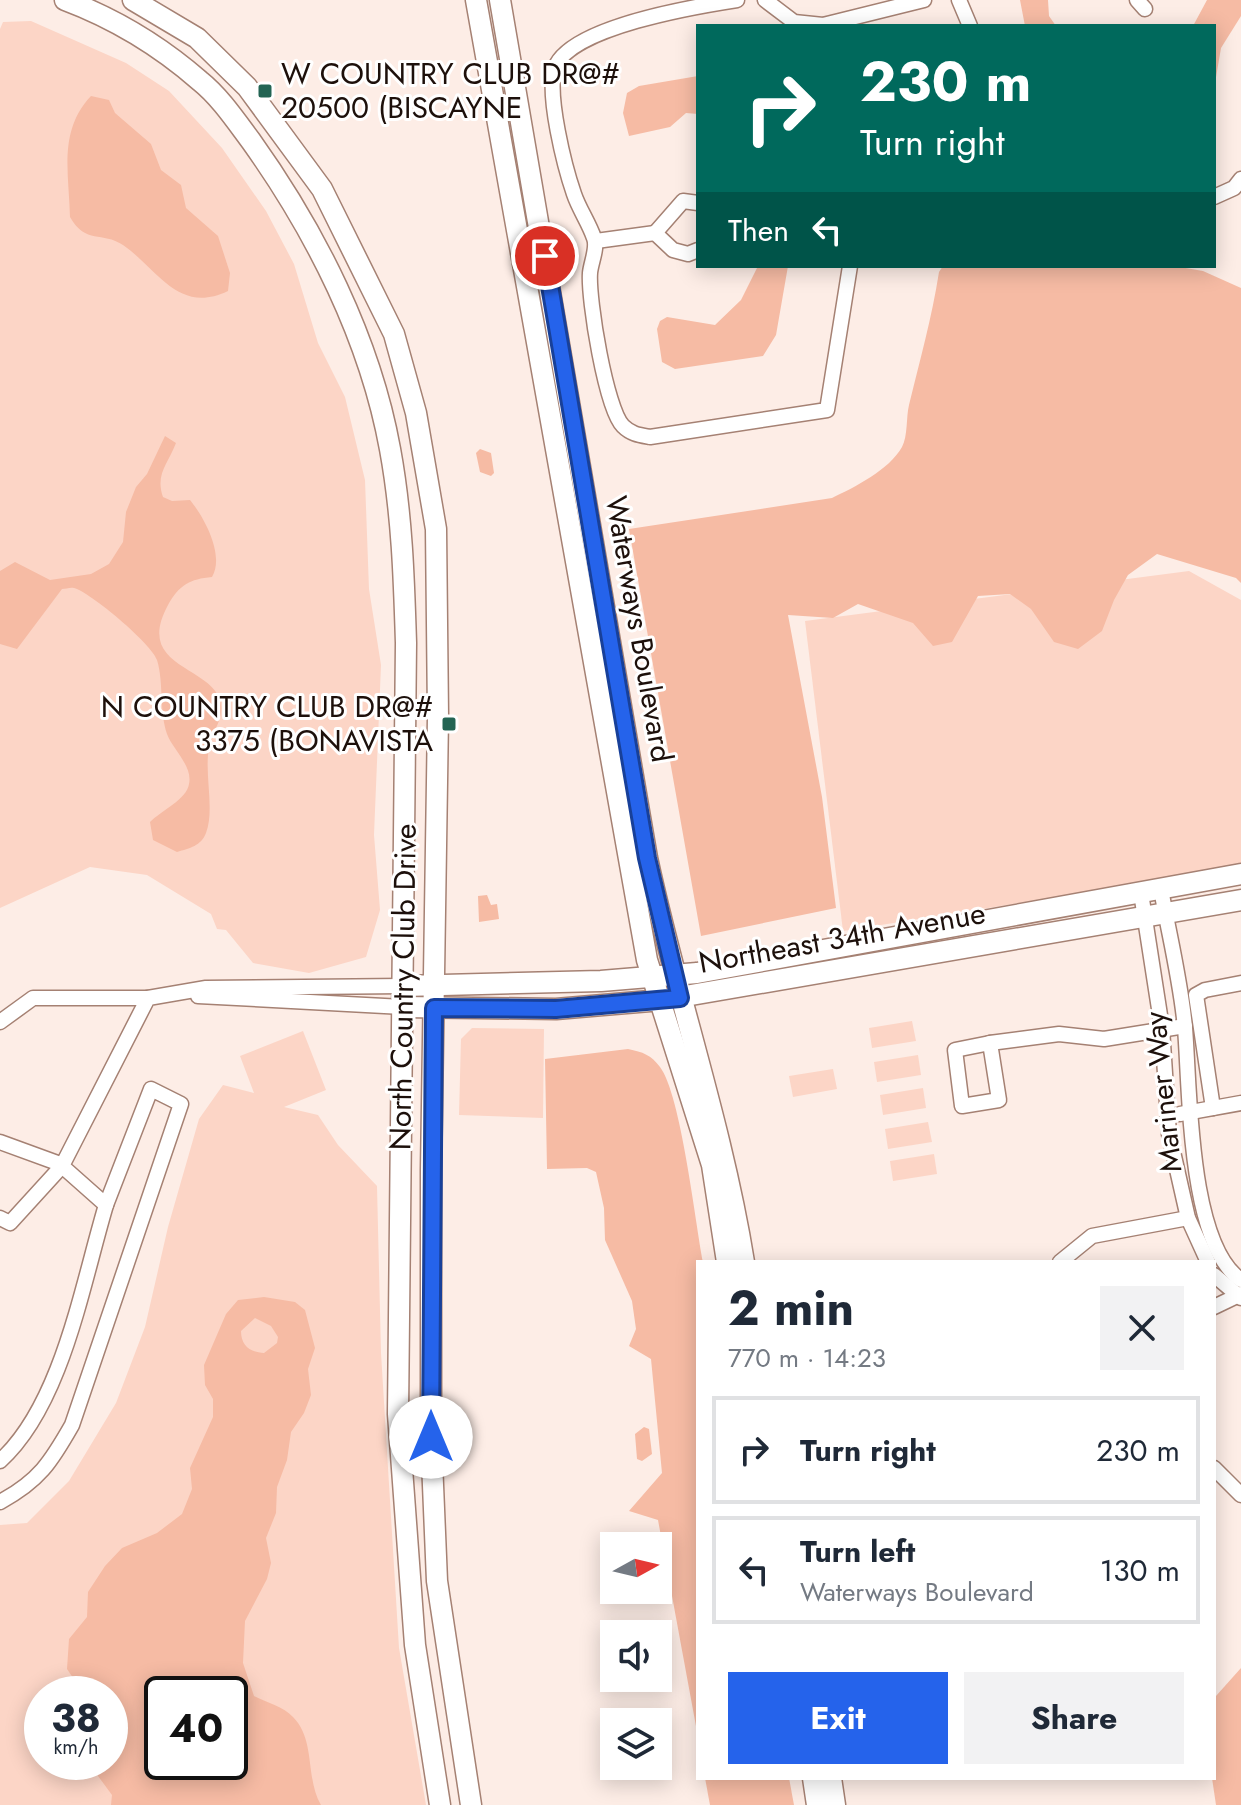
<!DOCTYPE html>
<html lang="en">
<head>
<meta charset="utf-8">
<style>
  body { margin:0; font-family:Jost,sans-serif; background:#f2f2f3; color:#1f2937; height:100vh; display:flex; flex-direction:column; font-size:30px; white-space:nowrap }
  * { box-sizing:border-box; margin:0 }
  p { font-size:26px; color:#747a83 }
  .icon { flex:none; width:44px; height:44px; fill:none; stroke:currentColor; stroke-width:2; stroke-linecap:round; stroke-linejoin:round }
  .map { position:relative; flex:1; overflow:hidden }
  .panel { position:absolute; left:696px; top:1260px; width:520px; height:520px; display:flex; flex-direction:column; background:#fff; border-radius:0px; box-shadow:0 4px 20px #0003 }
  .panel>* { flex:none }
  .top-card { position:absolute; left:696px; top:24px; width:520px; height:244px; border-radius:0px; box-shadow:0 4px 20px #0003; background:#00695c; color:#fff; overflow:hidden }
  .needle { width:52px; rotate:82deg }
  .buttons { position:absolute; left:600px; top:1532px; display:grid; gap:16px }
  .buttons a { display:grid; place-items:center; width:72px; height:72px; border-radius:0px; background:#fff; box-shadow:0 4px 20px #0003; font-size:40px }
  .speed { position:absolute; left:24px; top:1676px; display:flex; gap:16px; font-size:40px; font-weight:700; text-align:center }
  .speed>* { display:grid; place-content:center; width:104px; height:104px; border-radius:50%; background:#fff; box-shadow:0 4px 20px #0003; line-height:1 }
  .speed small { font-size:20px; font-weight:400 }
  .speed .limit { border:4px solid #111; border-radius:12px; background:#fff; color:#111 }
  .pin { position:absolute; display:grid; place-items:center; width:68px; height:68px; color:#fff; margin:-34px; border:4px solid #fff; border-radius:50%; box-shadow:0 2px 8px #0007 }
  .me { position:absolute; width:88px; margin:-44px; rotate:0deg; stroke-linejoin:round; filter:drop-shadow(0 0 6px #0008) }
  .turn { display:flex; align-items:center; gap:28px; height:168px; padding:0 32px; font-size:36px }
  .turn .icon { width:104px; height:104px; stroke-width:2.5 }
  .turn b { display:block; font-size:56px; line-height:68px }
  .then { display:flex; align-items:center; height:76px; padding:0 32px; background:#0003; gap:16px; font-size:30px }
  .round { display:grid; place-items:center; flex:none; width:84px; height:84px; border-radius:0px; background:#f2f2f3 }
  .summary { display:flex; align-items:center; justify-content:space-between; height:136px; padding:0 32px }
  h1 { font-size:48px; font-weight:700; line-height:60px }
  .cta { display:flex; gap:16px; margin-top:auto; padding:16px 32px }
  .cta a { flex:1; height:92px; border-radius:0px; background:#2563eb; color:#fff; font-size:32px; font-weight:700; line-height:92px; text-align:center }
  .cta a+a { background:#f2f2f3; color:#1f2937 }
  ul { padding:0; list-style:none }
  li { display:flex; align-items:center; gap:24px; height:108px; margin:0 16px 12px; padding:0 16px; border:4px solid #e0e1e3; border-radius:0px }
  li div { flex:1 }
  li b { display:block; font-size:30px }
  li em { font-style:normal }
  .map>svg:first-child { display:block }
  .green { fill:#fcd5c6; fill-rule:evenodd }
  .water { fill:#f6bba4; fill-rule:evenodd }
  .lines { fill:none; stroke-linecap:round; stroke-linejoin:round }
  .street-casing { stroke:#a58173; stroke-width:17 }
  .secondary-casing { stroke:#a58173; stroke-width:23 }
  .street { stroke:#fff; stroke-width:14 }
  .secondary { stroke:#fff; stroke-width:20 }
  .route-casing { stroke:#184099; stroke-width:20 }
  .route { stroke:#2563eb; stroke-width:14 }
  .poi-dot { fill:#236453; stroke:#fff; stroke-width:3 }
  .labels { text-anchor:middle; stroke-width:6; stroke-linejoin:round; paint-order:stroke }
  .poi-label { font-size:30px; fill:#1d100b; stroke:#fff; text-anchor:start }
  .street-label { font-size:30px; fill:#1d100b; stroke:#fff }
</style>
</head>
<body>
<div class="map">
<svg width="1241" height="1805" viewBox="0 0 1241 1805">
  <rect width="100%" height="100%" fill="#fdede6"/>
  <g class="green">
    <path d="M31 21 126 63 169 91 222 148 266 211 294 264 318 343 345 397 365 480 369 589 381 665 374 835 380 910 366 957 309 973 253 963 226 930 217 929 211 914 147 875 90 867 0 908V29L3 22Z"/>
    <path d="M1189 571 1241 600V868L843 931 805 621Z"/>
    <path d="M912 1021 916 1041 872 1048 869 1028Z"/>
    <path d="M472 1028 544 1029 543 1118 459 1115 461 1039Z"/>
    <path d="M303 1031 326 1090 284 1107 318 1115 338 1145 377 1186 381 1353 399 1648 426 1805H0V1525L27 1523 69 1481 116 1403 145 1327 168 1227 199 1119 223 1085 254 1093 240 1056ZM42 1694H110V1762H42ZM162 1694H230V1762H162Z"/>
    <path d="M918 1055 921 1075 877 1082 874 1062Z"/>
    <path d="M833 1069 837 1089 793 1097 789 1076Z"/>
    <path d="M923 1088 926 1108 883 1115 880 1095Z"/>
    <path d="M928 1122 932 1142 888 1149 885 1129Z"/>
    <path d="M934 1154 937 1174 893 1181 890 1161Z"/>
  </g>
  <g class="water">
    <path d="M1020 0H1048L1049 16 1056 26H1025Z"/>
    <path d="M1207 0H1241V16L1221 48 1214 89V26H1193Z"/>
    <path d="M698 76V114L686 113 670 127 629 136 623 113 627 93 639 86Z"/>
    <path d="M91 96 109 100 115 113 151 144 161 170 181 185 186 208 218 236 230 273 228 291C178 315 158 269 123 245 102 231 86 245 70 217 69 173 58 131 91 96Z"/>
    <path d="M758 266H788L776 335 763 356 675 369 662 362 657 329 660 321 667 317 715 325 741 300Z"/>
    <path d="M943 266H1174L1203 271 1241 288V583L1236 578 1157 554 1128 575 1114 600 1102 631 1078 649 1054 642 1031 609 1010 594 978 596 952 642 933 646 913 623 858 604 833 618 788 615 822 797 836 908 701 936 629 529 832 498C855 487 889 470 902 447 908 436 906 417 909 405 920 360 932 317 939 272Z"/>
    <path d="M165 436 176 443C168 464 155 474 163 497L172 501 190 500C204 517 225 555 212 577 190 579 179 585 168 605 136 664 201 665 218 695 228 716 212 730 209 747 204 775 215 809 206 833 201 846 190 848 177 852L153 840 150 822C161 811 187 799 189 784 193 766 173 750 167 734 159 710 164 683 157 660 152 644 90 592 74 588 70 587 66 589 62 589L17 649 0 644V571L15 562 50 580 91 574 109 564 123 542 126 512 136 487 147 474Z"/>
    <path d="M480 449 491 453 494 473 491 476 480 472 476 453Z"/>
    <path d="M487 895 491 905 497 904 499 919 479 922 478 896Z"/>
    <path d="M628 1049C643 1052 651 1055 660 1067 681 1095 695 1221 703 1262H698V1737L658 1520 629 1511 662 1473 651 1359 629 1346 636 1329 632 1301 605 1240 604 1208 596 1172 587 1168 547 1169 545 1059Z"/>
    <path d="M264 1297 295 1302 305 1310 315 1348 308 1369 311 1395 304 1413 291 1432 287 1460 277 1487 276 1513 266 1538 271 1563 267 1579 245 1621 243 1663 254 1696C266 1702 284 1707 293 1717 316 1740 305 1778 321 1805H111L112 1795 98 1776 99 1762H110V1694H84L67 1669 69 1639 87 1617 88 1592 105 1566 122 1548 157 1533 182 1514 192 1489 190 1468 213 1417V1399L205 1385 204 1365 226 1314 238 1300ZM255 1318 271 1326 278 1337 277 1343 264 1353C249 1352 241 1345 241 1331ZM162 1694H230V1762H162Z"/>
    <path d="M644 1427 649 1429 652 1454 642 1461 637 1459 635 1434Z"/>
    <path d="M1241 1668V1805H1216L1212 1778 1216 1696Z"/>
    <path d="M705 1778H789L794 1805H710Z"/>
  </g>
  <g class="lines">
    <g class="street-casing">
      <g id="street">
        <path d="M737 0C698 6 569 27 555 68 546 94 565 168 574 194 579 209 589 223 594 238 598 248 591 262 590 273 588 299 606 409 623 426 631 434 639 435 650 437L827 410 850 266"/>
        <path d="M765 0 794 22 823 25 924 0"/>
        <path d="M959 0 970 26"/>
        <path d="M1137 0 1145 9"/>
        <path d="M1214 197 1234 188 1241 179"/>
        <path d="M655 233 683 201 698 203"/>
        <path d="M655 233 673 250 688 254 698 250"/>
        <path d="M596 241 655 233"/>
        <path d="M1161 889C1169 935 1181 982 1185 1028 1190 1087 1188 1244 1241 1280"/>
        <path d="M1141 893 1162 1028 1169 1134 1188 1218 1208 1262"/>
        <path d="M198 996 403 1007"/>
        <path d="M0 1022 33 998H148"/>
        <path d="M990 1043 1059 1034 1104 1039 1185 1026"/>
        <path d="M990 1043 999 1100 962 1106 955 1050Z"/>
        <path d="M1213 1108 1196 995 1205 990 1241 983"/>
        <path d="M1180 1114 1241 1103"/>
        <path d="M0 1142 63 1165"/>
        <path d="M0 1218 10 1223 62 1166"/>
        <path d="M1060 1262 1092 1236 1188 1218"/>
        <path d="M1214 1275 1241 1298"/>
        <path d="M1214 1307 1241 1294"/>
        <path d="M0 1461C62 1405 82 1285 106 1205L62 1166 148 998 206 988 404 986"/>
        <path d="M1214 1468 1241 1495"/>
        <path d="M0 1502C39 1481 51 1462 72 1425L181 1104 151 1089 106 1205"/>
      </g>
    </g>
    <g class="secondary-casing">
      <g id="secondary">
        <path d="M65 0C113 18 161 47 200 81 220 97 236 121 251 141 316 232 370 339 390 449 402 514 404 578 406 643L398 1414 415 1645 440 1805"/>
        <path d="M133 0 197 38 247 87 322 189 394 334 416 413 436 529 438 717 431 1170V1437L437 1581 471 1805"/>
        <path d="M476 0 647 960 712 1165 727 1262"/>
        <path d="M500 0 647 858C676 994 722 1125 744 1262"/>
        <path d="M404 986 601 981 697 973 1241 874"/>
        <path d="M403 1007 556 1009 662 1000 1241 900"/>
        <path d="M813 1778 817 1805"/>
        <path d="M831 1778 835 1805"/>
      </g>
    </g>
    <use href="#street" class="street"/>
    <use href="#secondary" class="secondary"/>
  </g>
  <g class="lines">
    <g class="route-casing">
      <path id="route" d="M431 1437 434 1008 556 1009 680 998 647 858 545 256"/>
    </g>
    <use href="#route" class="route"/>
  </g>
  <g class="poi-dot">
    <rect x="257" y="83" width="16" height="16" rx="4"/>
    <rect x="441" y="716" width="16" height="16" rx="4"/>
  </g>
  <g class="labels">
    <g class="poi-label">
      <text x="281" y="84">W COUNTRY CLUB DR@#<tspan x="281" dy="34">20500 (BISCAYNE</tspan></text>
      <text x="433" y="717" text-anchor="end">N COUNTRY CLUB DR@#<tspan x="433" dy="34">3375 (BONAVISTA</tspan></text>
    </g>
    <g class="street-label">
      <text transform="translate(639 629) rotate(80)" y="10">Waterways Boulevard</text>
      <text transform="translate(842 938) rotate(-10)" y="10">Northeast 34th Avenue</text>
      <text transform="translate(403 987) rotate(-89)" y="10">North Country Club Drive</text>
      <text transform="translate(1163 1092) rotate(-96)" y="10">Mariner Way</text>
    </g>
  </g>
</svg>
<div class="buttons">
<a><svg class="needle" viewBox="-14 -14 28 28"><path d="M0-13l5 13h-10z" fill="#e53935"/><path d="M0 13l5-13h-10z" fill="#747a83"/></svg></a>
<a><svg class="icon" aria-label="sound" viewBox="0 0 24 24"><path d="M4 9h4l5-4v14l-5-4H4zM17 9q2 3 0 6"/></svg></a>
<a><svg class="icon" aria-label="layers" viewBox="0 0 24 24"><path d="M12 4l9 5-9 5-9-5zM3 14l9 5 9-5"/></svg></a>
</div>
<div class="speed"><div>38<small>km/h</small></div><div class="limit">40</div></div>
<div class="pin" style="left:545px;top:256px;background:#d93025"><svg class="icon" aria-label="arrive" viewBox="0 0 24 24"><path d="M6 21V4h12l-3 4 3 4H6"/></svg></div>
<svg class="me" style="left:431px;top:1437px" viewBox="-20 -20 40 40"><circle r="19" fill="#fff"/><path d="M0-13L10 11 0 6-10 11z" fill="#2563eb"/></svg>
<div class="top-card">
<div class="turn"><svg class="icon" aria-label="right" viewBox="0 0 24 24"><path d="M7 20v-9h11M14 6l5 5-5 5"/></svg><div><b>230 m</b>Turn right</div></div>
<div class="then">Then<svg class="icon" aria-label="left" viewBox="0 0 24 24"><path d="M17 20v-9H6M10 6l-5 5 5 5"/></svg></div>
</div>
<section class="panel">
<div class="summary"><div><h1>2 min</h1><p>770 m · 14:23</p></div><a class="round"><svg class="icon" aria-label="close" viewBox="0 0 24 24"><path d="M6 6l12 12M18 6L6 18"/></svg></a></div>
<ul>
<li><svg class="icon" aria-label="right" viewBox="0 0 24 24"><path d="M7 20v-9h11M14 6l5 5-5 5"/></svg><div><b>Turn right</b></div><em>230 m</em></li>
<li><svg class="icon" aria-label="left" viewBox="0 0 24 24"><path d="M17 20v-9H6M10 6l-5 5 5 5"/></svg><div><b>Turn left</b><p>Waterways Boulevard</p></div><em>130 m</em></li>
</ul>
<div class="cta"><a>Exit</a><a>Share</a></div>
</section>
</div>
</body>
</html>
